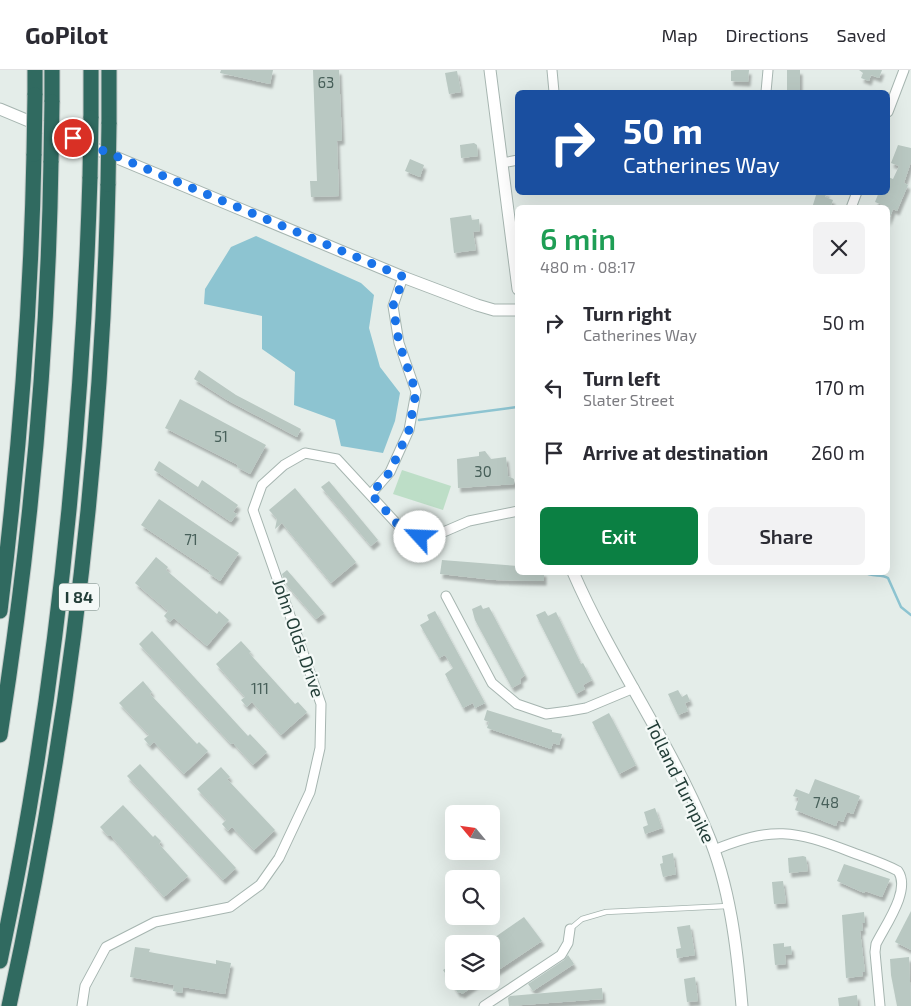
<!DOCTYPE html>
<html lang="en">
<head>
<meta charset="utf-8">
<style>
  body { margin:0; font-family:"Exo 2",sans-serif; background:#f2f2f3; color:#2b2b33; height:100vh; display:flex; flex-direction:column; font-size:19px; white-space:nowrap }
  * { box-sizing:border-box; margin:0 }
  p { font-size:16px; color:#7c7c81 }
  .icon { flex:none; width:28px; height:28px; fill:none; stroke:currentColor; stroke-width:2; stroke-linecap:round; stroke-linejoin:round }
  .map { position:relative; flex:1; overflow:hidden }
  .drawer { position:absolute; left:515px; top:135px; width:375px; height:370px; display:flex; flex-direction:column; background:#fff; border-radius:8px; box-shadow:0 5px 20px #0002 }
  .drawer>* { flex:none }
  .top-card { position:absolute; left:515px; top:20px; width:375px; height:105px; border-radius:8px; box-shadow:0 5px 20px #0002; background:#1a4fa0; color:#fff; overflow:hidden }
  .needle { width:32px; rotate:299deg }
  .tools { position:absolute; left:445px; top:735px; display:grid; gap:10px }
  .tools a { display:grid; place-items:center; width:55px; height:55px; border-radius:8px; background:#fff; box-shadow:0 5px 20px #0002; font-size:25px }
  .pin { position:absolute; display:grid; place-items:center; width:42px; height:42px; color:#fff; margin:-21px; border:2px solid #fff; border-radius:50%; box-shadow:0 1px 5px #0007 }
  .me { position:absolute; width:55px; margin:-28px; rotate:295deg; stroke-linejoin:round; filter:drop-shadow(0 0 4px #0008) }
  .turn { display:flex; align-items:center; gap:18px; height:105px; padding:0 25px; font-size:22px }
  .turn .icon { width:65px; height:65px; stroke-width:2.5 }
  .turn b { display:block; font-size:35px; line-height:42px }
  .round { display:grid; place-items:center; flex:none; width:52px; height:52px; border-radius:8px; background:#f2f2f3 }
  .head { display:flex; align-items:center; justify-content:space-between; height:85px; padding:0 25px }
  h1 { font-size:30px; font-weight:600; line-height:38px; color:#1e9e55 }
  .action { display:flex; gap:10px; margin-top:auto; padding:10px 25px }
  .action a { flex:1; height:58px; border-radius:8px; background:#0b8043; color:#fff; font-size:20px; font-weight:600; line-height:58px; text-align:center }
  .action a+a { background:#f2f2f3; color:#2b2b33 }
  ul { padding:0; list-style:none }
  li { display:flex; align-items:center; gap:15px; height:65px; padding:0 25px }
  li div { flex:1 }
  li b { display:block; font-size:19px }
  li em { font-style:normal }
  header { display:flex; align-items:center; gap:30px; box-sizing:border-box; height:70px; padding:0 25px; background:#fff; border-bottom:1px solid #e1e1e2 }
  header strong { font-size:24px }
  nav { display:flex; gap:28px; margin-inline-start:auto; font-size:18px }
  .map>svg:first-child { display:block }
  .green { fill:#bddec7 }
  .water { fill:#8dc4d1 }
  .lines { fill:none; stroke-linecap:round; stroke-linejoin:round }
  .stream { stroke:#8dc4d1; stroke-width:2.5 }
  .building { fill:#b9c8c2; filter:url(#shadow) }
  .service-casing { stroke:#a6b5b0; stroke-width:6 }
  .minor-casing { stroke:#a6b5b0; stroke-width:11 }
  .tertiary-casing { stroke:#a6b5b0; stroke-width:13 }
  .motorway-casing { stroke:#c1c9c7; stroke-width:17 }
  .service { stroke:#fff; stroke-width:4.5 }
  .minor { stroke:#fff; stroke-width:9 }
  .tertiary { stroke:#fff; stroke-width:11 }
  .motorway { stroke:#306a60; stroke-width:15 }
  .motorway-bridge-casing { stroke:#c1c9c7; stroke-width:17; stroke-linecap:butt }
  .motorway-bridge { stroke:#306a60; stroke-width:15 }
  .route { stroke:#1a73e8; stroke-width:9; stroke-dasharray:0 16.2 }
  .labels { text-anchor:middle; stroke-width:4.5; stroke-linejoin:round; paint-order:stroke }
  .number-label { font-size:15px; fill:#48605a }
  .shield { fill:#f4f9f7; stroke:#627671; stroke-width:1 }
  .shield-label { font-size:16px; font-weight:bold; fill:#233e38 }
  .street-label { font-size:18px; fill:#233e38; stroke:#f4f9f7 }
</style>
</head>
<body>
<header>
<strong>GoPilot</strong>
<nav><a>Map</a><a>Directions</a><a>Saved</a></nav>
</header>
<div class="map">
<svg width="911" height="936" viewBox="0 0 911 936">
  <defs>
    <filter id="shadow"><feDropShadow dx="2.5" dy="4.5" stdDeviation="1" flood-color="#0004"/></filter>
  </defs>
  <rect width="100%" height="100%" fill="#e4ede9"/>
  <path class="green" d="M402 400 451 416 443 440 393 424Z"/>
  <path class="water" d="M256 166 361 213 374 225 369 258 380 297 400 323 395 351 383 383 341 376 335 350 294 335 295 302 262 279V246L204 234 205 219 231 177Z"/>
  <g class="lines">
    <g class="stream">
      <path d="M419 350 517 337"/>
      <path d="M864 502C872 508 881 503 888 508L901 537 911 545"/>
    </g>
  </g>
  <g class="building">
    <path d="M221 0H273L270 14 220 3Z"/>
    <path d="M313 0H339L342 70 337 71 339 126 311 127 310 111H317Z"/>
    <path d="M735 0H749L748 12 731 11V1Z"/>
    <rect x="787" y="0" width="13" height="22"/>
    <path d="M859 0H882L879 8 871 5 869 11 861 8 863 3Z"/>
    <path d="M457 1 461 22 449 24 445 3Z"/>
    <path d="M474 73 477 75 478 86 461 88 460 75Z"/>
    <path d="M898 75 911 78V92L904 113 908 115 897 141 893 139 888 152V137L875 132 879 122H888V107L893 109 899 96 891 93Z"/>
    <path d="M410 89 424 95 420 107 405 101Z"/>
    <path d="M817 122H827L825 127 833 130 830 138H812Z"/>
    <path d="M471 145 472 150 479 149 480 161 473 162 476 180 454 183 450 148Z"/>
    <path d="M199 300 236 325 301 359 297 367 227 330 194 309Z"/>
    <path d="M180 329 266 375 250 404 237 397 238 395 165 358Z"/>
    <path d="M485 381 491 389 506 387 508 406 514 409V414L458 418 457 389 479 386V382Z"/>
    <path d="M159 391 198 417 202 410 238 435 233 442 237 444 231 452 154 400Z"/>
    <path d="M329 411 378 470 371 476 321 417Z"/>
    <path d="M295 418 356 492 331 513 282 453 275 459 277 449 269 440Z"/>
    <path d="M159 429 239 483 220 511 208 503 210 501 141 455Z"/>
    <path d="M156 487 168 497 166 500 217 544 219 541 229 550 207 576 174 548 170 552 164 546 168 541 135 513Z"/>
    <path d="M442 490 518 496V502H544V511L494 510 440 504Z"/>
    <path d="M287 500 324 543 316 549 285 513 282 504Z"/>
    <path d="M481 535 483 539 489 537 525 605 520 609 521 613 512 618 475 550 472 539Z"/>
    <path d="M435 541 485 633 475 638 473 633 463 638 445 604 453 598 445 585 439 588 420 555 429 550 427 545Z"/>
    <path d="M545 541 548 546 556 542 581 594 583 593 592 610 583 615 585 619 576 624 536 545Z"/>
    <path d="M152 561 248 666 250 664 267 682 253 695 233 673 231 674 139 574Z"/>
    <path d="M241 571 251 582 249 583 295 634 298 632 307 642 281 665 252 632 247 637 241 630 245 627 216 594Z"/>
    <path d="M143 611 152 622 150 624 197 674 199 672 208 681 184 704 154 672 150 676 144 669 149 665 119 633Z"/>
    <path d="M678 620 682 627 687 624 690 631 685 633 688 641 678 645 668 624Z"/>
    <path d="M487 640 552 660V662L562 664 559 675 553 673 551 679 487 658 489 652 484 650Z"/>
    <path d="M609 643 636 695 619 704 592 652Z"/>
    <path d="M140 694 236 798 223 810 127 706Z"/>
    <path d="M221 697 230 707 227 709 275 760 254 780 232 757 228 761 222 754 226 750 197 719Z"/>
    <path d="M815 709 860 726 853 744 847 742 843 752 838 750 836 756 795 740 799 728 793 726 796 719 809 724Z"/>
    <path d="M123 735 153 767 155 765 161 771 159 774 188 806 164 827 111 766H108L100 757Z"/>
    <path d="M655 738 662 758 645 764 643 757 648 755 644 742Z"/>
    <path d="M673 783 676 804 663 807 660 794 663 793 662 786Z"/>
    <path d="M803 786 806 787 808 801 789 803 788 788Z"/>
    <path d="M844 794 890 809 882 827 865 821 864 823 837 811Z"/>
    <path d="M783 811 786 833 774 834 772 812Z"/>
    <path d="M911 841V880L895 872Z"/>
    <path d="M864 842 865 853H862L863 860 860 861 865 902H862L863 906 846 908 842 845Z"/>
    <path d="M524 847 542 871 491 905V870Z"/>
    <path d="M690 855 695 885 677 888 676 879 681 878 677 857Z"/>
    <path d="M784 873V877L791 876 792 884 785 885 786 894 775 895 773 874Z"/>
    <path d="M135 877 150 879 149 882 216 894V890L231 893 225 924 183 917 182 923 173 921 174 915 130 907Z"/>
    <path d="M568 885 574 894 533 921 528 914 564 890Z"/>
    <path d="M909 887 911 936H897L891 905 890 889Z"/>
    <path d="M454 893V911H481L462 924 460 922 458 923 443 900Z"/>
    <path d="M695 907 698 931 687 932 684 909Z"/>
    <path d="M602 918 603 929 509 936 508 928 510 926Z"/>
    <path d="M857 925 858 936H839L838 928Z"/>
  </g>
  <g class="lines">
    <g class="service-casing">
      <path id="service" d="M570 859 582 849 606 842 728 836"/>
    </g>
    <g class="minor-casing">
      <g id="minor">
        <path d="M552 0 554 22"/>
        <path d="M766 22 768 0"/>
        <path d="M888 42 904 0"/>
        <path d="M502 93 518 90"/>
        <path d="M851 138 857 122"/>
        <path d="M371 424 390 402 409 360 416 322 399 273 393 236 403 207"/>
        <path d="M446 526 492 613 517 634 546 644 569 641 586 638 634 618"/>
        <path d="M714 780C772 756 794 760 851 782 867 788 883 793 898 801 911 820 886 854 876 874L875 882 880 936"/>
        <path d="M82 936 85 916 106 877 155 852 230 837 260 815 279 788 310 722 320 678 321 634 253 440 262 415 284 395 305 383 337 389 409 467H432L469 451 518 441"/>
        <path d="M484 936 561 885 568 873 570 859"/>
      </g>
    </g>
    <g class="tertiary-casing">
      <g id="tertiary">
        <path d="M490 0 518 219"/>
        <path d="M0 39 403 207 477 235 494 240H518"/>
        <path d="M573 502C612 592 670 672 707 762 730 816 737 878 742 936"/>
      </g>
    </g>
    <g class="motorway-casing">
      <g id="motorway">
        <path d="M52 0V32"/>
        <path d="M91 0V48"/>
        <path d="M35 25V0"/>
        <path d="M109 54V0"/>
        <path d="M0 541C19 389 31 237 34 84"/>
        <path d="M0 665C30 475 48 283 51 91"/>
        <path d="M0 891C55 633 82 371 90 107"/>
        <path d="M9 936C68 666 102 391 108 114"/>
      </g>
    </g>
    <use href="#service" class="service"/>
    <use href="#minor" class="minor"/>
    <use href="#tertiary" class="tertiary"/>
    <use href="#motorway" class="motorway"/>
    <g class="motorway-bridge-casing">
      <g id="motorway-bridge">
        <path d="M34 84 35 25"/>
        <path d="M51 91 52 32"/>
        <path d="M90 107 91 48"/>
        <path d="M108 114 109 54"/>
      </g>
    </g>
    <use href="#motorway-bridge" class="motorway-bridge"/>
  </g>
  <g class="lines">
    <path class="route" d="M73 68 404 207 393 236 399 273 416 322 409 360 390 402 371 424 409 467H420"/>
  </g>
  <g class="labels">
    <g class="number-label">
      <text x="326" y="18">63</text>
      <text x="221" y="372">51</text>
      <text x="483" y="407">30</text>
      <text x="191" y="475">71</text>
      <text x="260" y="624">111</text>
      <text x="826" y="738">748</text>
    </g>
    <rect class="shield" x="59" y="513.5" width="40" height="27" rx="4"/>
    <g class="shield-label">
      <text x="79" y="533">I 84</text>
    </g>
    <g class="street-label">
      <text transform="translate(298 568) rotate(71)" y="6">John Olds Drive</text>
      <text transform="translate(680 712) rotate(64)" y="6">Tolland Turnpike</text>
    </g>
  </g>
</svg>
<div class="tools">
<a><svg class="needle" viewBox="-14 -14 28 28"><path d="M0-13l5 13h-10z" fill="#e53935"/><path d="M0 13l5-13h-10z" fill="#7c7c81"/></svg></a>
<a><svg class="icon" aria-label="search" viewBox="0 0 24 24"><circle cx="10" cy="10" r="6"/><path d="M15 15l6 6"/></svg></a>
<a><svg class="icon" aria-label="layers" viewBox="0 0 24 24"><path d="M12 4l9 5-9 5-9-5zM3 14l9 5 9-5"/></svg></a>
</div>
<div class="pin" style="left:73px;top:68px;background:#d93025"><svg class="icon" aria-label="arrive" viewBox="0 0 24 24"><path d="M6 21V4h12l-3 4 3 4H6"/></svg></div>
<svg class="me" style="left:420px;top:467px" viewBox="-20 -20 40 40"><circle r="19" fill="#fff"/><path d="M0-13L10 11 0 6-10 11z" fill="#1a73e8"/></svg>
<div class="top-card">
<div class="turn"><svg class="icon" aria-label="right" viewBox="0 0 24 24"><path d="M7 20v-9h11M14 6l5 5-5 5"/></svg><div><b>50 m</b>Catherines Way</div></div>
</div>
<section class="drawer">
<div class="head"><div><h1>6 min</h1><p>480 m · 08:17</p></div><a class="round"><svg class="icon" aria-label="close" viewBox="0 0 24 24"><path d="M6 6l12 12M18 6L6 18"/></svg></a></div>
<ul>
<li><svg class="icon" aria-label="right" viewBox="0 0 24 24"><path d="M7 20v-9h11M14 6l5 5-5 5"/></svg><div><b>Turn right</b><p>Catherines Way</p></div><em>50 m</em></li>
<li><svg class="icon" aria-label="left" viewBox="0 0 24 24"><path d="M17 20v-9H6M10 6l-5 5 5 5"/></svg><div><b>Turn left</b><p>Slater Street</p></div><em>170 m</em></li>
<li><svg class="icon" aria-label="arrive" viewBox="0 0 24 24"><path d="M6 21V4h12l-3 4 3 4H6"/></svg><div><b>Arrive at destination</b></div><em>260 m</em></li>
</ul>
<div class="action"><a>Exit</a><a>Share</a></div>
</section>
</div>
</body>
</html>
